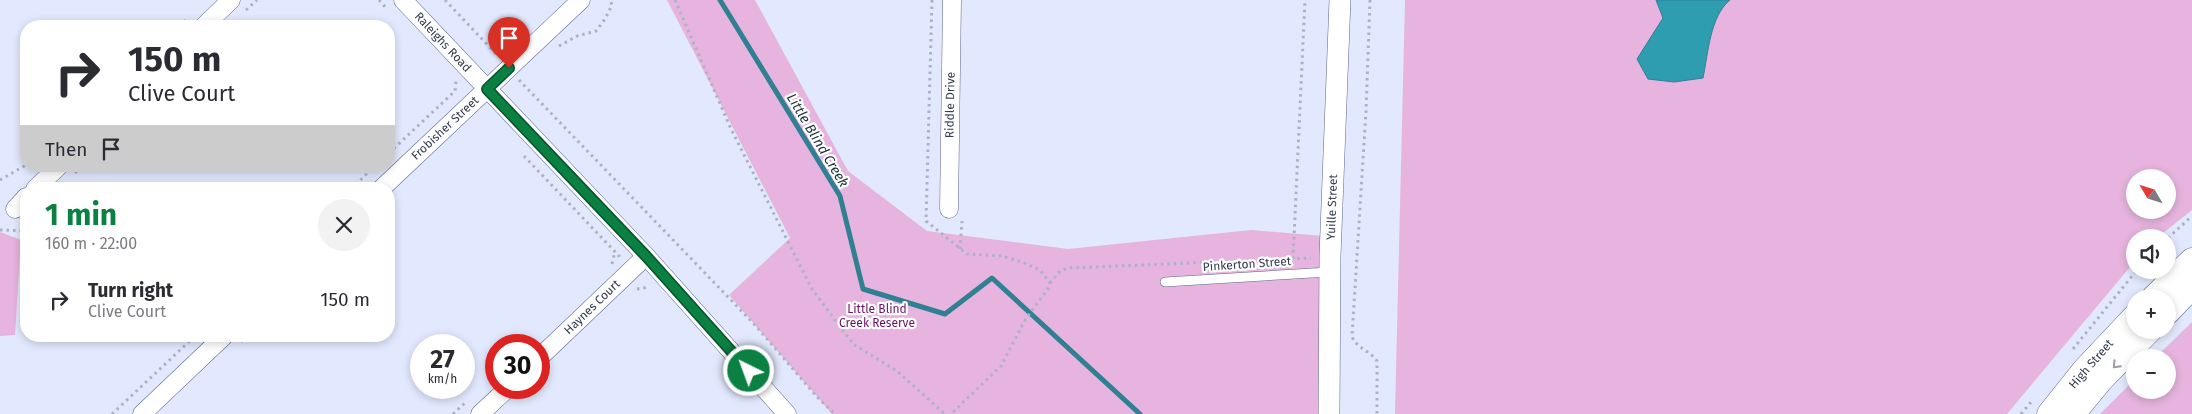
<!DOCTYPE html>
<html lang="en">
<head>
<meta charset="utf-8">
<style>
  body { margin:0; font-family:"Fira Sans",sans-serif; background:#f2f2f3; color:#2b2b33; height:100vh; display:flex; flex-direction:column; font-size:19px; white-space:nowrap }
  * { box-sizing:border-box; margin:0 }
  p { font-size:16px; color:#7c7c81 }
  .icon { flex:none; width:28px; height:28px; fill:none; stroke:currentColor; stroke-width:2; stroke-linecap:round; stroke-linejoin:round }
  .map { position:relative; flex:1; overflow:hidden }
  .details { position:absolute; left:20px; top:182px; width:375px; height:160px; display:flex; flex-direction:column; background:#fff; border-radius:20px; box-shadow:0 2px 8px #0003 }
  .details>* { flex:none }
  .guide { position:absolute; left:20px; top:20px; width:375px; height:152px; border-radius:20px; box-shadow:0 2px 8px #0003; background:#fff; color:#2b2b33; overflow:hidden }
  .needle { width:32px; rotate:308deg }
  .buttons { position:absolute; left:2126px; top:169px; display:grid; gap:10px }
  .buttons a { display:grid; place-items:center; width:50px; height:50px; border-radius:50%; background:#fff; box-shadow:0 2px 8px #0003; font-size:25px }
  .speed { position:absolute; left:410px; top:334px; display:flex; gap:10px; font-size:25px; font-weight:700; text-align:center }
  .speed>* { display:grid; place-content:center; width:65px; height:65px; border-radius:50%; background:#fff; box-shadow:0 2px 8px #0003; line-height:1 }
  .speed small { font-size:12px; font-weight:400 }
  .speed .limit { border:8px solid #d22; background:#fff; color:#111 }
  .pin { position:absolute; display:grid; place-items:center; width:42px; height:42px; color:#fff; margin:-51px -21px; border-radius:50% 50% 50% 0; rotate:-45deg; box-shadow:0 0 5px #0007 }
  .pin .icon { rotate:45deg }
  .me { position:absolute; width:55px; margin:-28px; rotate:318deg; stroke-linejoin:round; filter:drop-shadow(0 0 4px #0008) }
  .turn { display:flex; align-items:center; gap:18px; height:105px; padding:0 25px; font-size:22px }
  .turn .icon { width:65px; height:65px; stroke-width:2.5 }
  .turn b { display:block; font-size:35px; line-height:42px }
  .then { display:flex; align-items:center; height:48px; padding:0 25px; background:#0003; gap:10px; font-size:19px }
  .round { display:grid; place-items:center; flex:none; width:52px; height:52px; border-radius:26px; background:#f2f2f3 }
  .headline { display:flex; align-items:center; justify-content:space-between; height:85px; padding:0 25px }
  h1 { font-size:30px; font-weight:700; line-height:38px; color:#0b8043 }
  ul { padding:0; list-style:none }
  li { display:flex; align-items:center; gap:15px; height:65px; padding:0 25px }
  li div { flex:1 }
  li b { display:block; font-size:19px }
  li em { font-style:normal }
  .map>svg:first-child { display:block }
  .green { fill:#e6b4de; fill-rule:evenodd }
  .water { fill:#2e9db0; stroke:#308093 }
  .lines { fill:none; stroke-linecap:round; stroke-linejoin:round }
  .stream { stroke:#308093; stroke-width:5 }
  .service-casing { stroke:#5a6793; stroke-width:10 }
  .minor-casing { stroke:#5a6793; stroke-width:19 }
  .tertiary-casing { stroke:#5a6793; stroke-width:22 }
  .secondary-casing { stroke:#5a6793; stroke-width:25 }
  .path { stroke:#acb2c6; stroke-width:3; stroke-dasharray:2.5 4; stroke-linecap:butt }
  .service { stroke:#fff; stroke-width:9 }
  .minor { stroke:#fff; stroke-width:18 }
  .tertiary { stroke:#fff; stroke-width:21 }
  .secondary { stroke:#fff; stroke-width:24 }
  .oneway { stroke:#9a9ea7 }
  .route-casing { stroke:#07532c; stroke-width:12 }
  .route { stroke:#0b8043; stroke-width:9 }
  .labels { text-anchor:middle; stroke-width:4.5; stroke-linejoin:round; paint-order:stroke }
  .street-label { font-size:12px; fill:#353c4f; stroke:#fff }
  .park-label { font-size:12px; fill:#6b1165; stroke:#fff }
  .water-label { font-size:14px; font-style:italic; fill:#1c3438; stroke:#fff }
</style>
</head>
<body>
<div class="map">
<svg width="2192" height="414" viewBox="0 0 2192 414">
  <rect width="100%" height="100%" fill="#e2e8fd"/>
  <g class="green">
    <path d="M667 0H755L848 171 927 231 1068 249 1251 230 1323 236 1325 414H832L729 295 790 238Z"/>
    <path d="M1405 0H2192V210L2158 237 2135 238V261L2007 414H1395ZM2135 178H2168V210H2135Z"/>
    <path d="M0 232 21 240 15 335 0 336Z"/>
    <path d="M2192 322V414H2100L2135 379V390H2168V358L2156 357Z"/>
  </g>
  <path class="water" d="M1656 0H1730C1710 16 1708 54 1703 78L1674 82 1648 79 1637 59 1663 18Z"/>
  <g class="lines">
    <path class="stream" d="M720 0 840 196 863 289 945 314 992 278 1140 414"/>
    <g class="service-casing">
      <path id="service" d="M1165 282 1329 272"/>
    </g>
    <g class="minor-casing">
      <g id="minor">
        <path d="M403 0 646 256 787 414"/>
        <path d="M204 26 231 0"/>
        <path d="M35 189 59 166"/>
        <path d="M381 189 581 0"/>
        <path d="M15 209 26 197"/>
        <path d="M949 209 952 0"/>
        <path d="M539 358 646 256"/>
        <path d="M142 414 224 336"/>
        <path d="M480 414 508 388"/>
      </g>
    </g>
    <g class="tertiary-casing">
      <path id="tertiary" d="M1329 414 1330 256 1340 0"/>
    </g>
    <g class="secondary-casing">
      <g id="secondary">
        <path d="M2153 298 2192 260"/>
        <path d="M2168 312 2192 287"/>
        <path d="M2049 414 2085 369 2135 316"/>
        <path d="M2073 414 2101 380 2150 330"/>
      </g>
    </g>
    <g class="path">
      <path d="M379 0 387 9"/>
      <path d="M445 0 499 57"/>
      <path d="M675 0 731 129 812 289 853 344 897 371 945 414"/>
      <path d="M932 0 926 221 967 254 1002 256 1019 261 1040 270 1050 283 1048 289 1025 320 1001 366 951 414"/>
      <path d="M1370 0 1366 111 1352 337C1359 350 1369 350 1377 361V414"/>
      <path d="M246 10 257 0"/>
      <path d="M179 26 188 18"/>
      <path d="M559 46 577 36 596 31 605 19 612 5 610 0"/>
      <path d="M519 80 755 325 817 397 835 414"/>
      <path d="M389 153 455 91 456 81"/>
      <path d="M524 156 621 258"/>
      <path d="M75 173 82 166"/>
      <path d="M0 180 26 165"/>
      <path d="M351 189 375 166"/>
      <path d="M0 230 26 231"/>
      <path d="M2168 238 2192 216"/>
      <path d="M960 249 962 221"/>
      <path d="M1293 259 1305 0"/>
      <path d="M612 264 615 251"/>
      <path d="M1050 283 1060 271 1069 268 1311 258"/>
      <path d="M637 289 649 287"/>
      <path d="M241 342 246 336"/>
      <path d="M2073 349 2137 270"/>
      <path d="M539 381 547 373"/>
      <path d="M523 396 532 388"/>
      <path d="M112 414 195 336"/>
      <path d="M453 414 466 402"/>
      <path d="M2021 414 2032 401"/>
    </g>
    <use href="#service" class="service"/>
    <use href="#minor" class="minor"/>
    <use href="#tertiary" class="tertiary"/>
    <use href="#secondary" class="secondary"/>
  </g>
  <defs><path id="oneway-chevron" d="M-2-3.5L2.5 0L-2 3.5" fill="none" stroke-width="1.6" stroke-linecap="round" stroke-linejoin="round" transform="scale(1.25)"/></defs>
  <use class="oneway" href="#oneway-chevron" transform="translate(2116 365) rotate(134)"/>
  <g class="lines">
    <g class="route-casing">
      <path id="route" d="M509 68 487 89 646 256 749 371"/>
    </g>
    <use href="#route" class="route"/>
  </g>
  <g class="labels">
    <g class="street-label">
      <text transform="translate(443 42) rotate(47)" y="4">Raleighs Road</text>
      <text transform="translate(950 105) rotate(-89)" y="4">Riddle Drive</text>
      <text transform="translate(445 128) rotate(-43)" y="4">Frobisher Street</text>
      <text transform="translate(1332 207) rotate(-88)" y="4">Yuille Street</text>
      <text transform="translate(1247 264) rotate(-4)" y="4">Pinkerton Street</text>
      <text transform="translate(592 307) rotate(-44)" y="4">Haynes Court</text>
      <text transform="translate(2091 364) rotate(-49)" y="4">High Street</text>
    </g>
    <g class="park-label">
      <text x="877" y="313">Little Blind<tspan x="877" dy="14">Creek Reserve</tspan></text>
    </g>
    <g class="water-label">
      <text transform="translate(818 140) rotate(59)" y="5">Little Blind Creek</text>
    </g>
  </g>
</svg>
<div class="buttons">
<a><svg class="needle" viewBox="-14 -14 28 28"><path d="M0-13l5 13h-10z" fill="#e53935"/><path d="M0 13l5-13h-10z" fill="#7c7c81"/></svg></a>
<a><svg class="icon" aria-label="sound" viewBox="0 0 24 24"><path d="M4 9h4l5-4v14l-5-4H4zM17 9q2 3 0 6"/></svg></a>
<a>+</a>
<a>−</a>
</div>
<div class="speed"><div>27<small>km/h</small></div><div class="limit">30</div></div>
<div class="pin" style="left:509px;top:68px;background:#d93025"><svg class="icon" aria-label="arrive" viewBox="0 0 24 24"><path d="M6 21V4h12l-3 4 3 4H6"/></svg></div>
<svg class="me" style="left:749px;top:371px" viewBox="-20 -20 40 40"><circle r="17" fill="#0b8043" stroke="#fff" stroke-width="3"/><path d="M0-11L8 9 0 5-8 9z" fill="#fff"/></svg>
<div class="guide">
<div class="turn"><svg class="icon" aria-label="right" viewBox="0 0 24 24"><path d="M7 20v-9h11M14 6l5 5-5 5"/></svg><div><b>150 m</b>Clive Court</div></div>
<div class="then">Then<svg class="icon" aria-label="arrive" viewBox="0 0 24 24"><path d="M6 21V4h12l-3 4 3 4H6"/></svg></div>
</div>
<section class="details">
<div class="headline"><div><h1>1 min</h1><p>160 m · 22:00</p></div><a class="round"><svg class="icon" aria-label="close" viewBox="0 0 24 24"><path d="M6 6l12 12M18 6L6 18"/></svg></a></div>
<ul>
<li><svg class="icon" aria-label="right" viewBox="0 0 24 24"><path d="M7 20v-9h11M14 6l5 5-5 5"/></svg><div><b>Turn right</b><p>Clive Court</p></div><em>150 m</em></li>
</ul>
</section>
</div>
</body>
</html>
